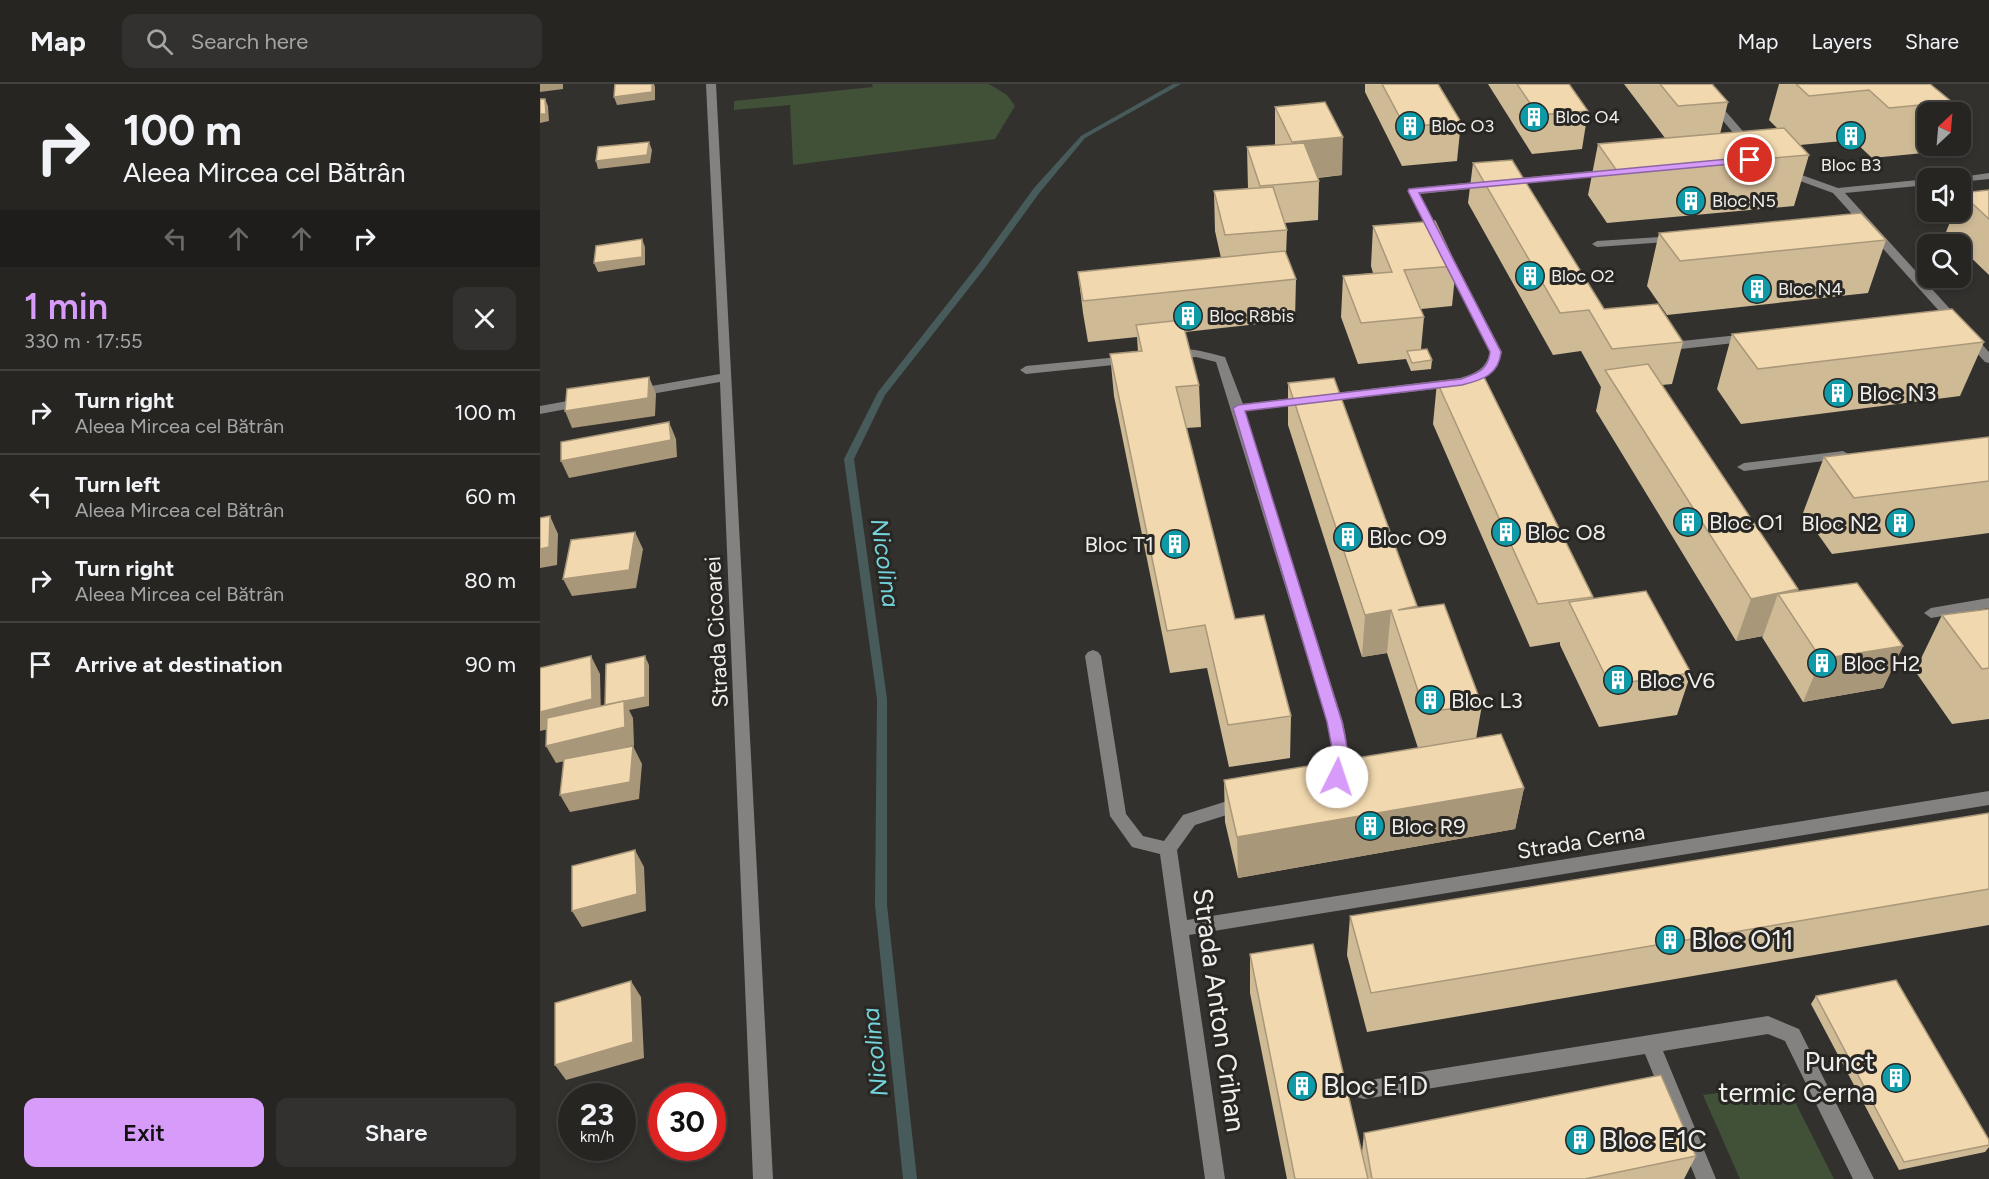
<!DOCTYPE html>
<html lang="en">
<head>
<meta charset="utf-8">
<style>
  body { margin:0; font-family:Figtree,sans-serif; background:#32312f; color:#f1f3f6; height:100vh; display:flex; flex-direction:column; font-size:22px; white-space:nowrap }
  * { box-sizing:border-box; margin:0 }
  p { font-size:20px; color:#a4a5a5 }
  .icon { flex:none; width:33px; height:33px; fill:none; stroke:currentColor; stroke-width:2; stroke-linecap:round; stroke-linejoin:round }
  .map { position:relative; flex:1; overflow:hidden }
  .panel { display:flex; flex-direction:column; background:#262522; width:540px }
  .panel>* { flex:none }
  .top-card { background:#262522; color:#f1f3f6; overflow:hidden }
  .needle { width:39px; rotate:26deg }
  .controls { position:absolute; left:1377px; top:18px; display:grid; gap:12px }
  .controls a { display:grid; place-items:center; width:54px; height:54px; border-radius:12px; background:#262522; box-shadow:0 3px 9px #0003,0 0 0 2px #424240; font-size:30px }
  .speed { position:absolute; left:18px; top:999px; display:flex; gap:12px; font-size:30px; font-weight:700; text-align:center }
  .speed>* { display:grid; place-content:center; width:78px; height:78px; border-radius:50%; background:#262522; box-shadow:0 3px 9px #0003,0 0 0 2px #424240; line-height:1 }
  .speed small { font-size:15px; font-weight:400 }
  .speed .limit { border:9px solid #d22; background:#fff; color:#111 }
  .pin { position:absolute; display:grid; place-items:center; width:51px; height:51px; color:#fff; margin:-26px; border:3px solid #fff; border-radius:50%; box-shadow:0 2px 6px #0007 }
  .me { position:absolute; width:66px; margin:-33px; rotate:4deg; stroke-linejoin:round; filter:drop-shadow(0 0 4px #0008) }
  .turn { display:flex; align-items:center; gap:21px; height:126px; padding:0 24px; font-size:27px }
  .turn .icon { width:78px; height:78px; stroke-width:2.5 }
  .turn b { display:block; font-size:42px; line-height:51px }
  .lanes { display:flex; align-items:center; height:57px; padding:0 24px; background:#0003; justify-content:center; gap:30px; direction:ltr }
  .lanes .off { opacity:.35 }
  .round { display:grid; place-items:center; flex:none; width:63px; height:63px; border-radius:12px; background:#32312f }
  .summary { display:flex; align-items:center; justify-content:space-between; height:102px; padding:0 24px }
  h1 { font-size:36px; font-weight:600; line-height:45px; color:#d79bf9 }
  .primary-button { display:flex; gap:12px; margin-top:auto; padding:12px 24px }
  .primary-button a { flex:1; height:69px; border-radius:12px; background:#d79bf9; color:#111; font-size:24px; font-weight:600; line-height:69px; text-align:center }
  .primary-button a+a { background:#32312f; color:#f1f3f6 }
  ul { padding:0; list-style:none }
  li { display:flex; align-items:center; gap:18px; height:84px; padding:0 24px; border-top:2px solid #424240 }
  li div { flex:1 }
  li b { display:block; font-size:22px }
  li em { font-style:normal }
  header { display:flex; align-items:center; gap:36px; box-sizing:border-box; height:84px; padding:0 30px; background:#262522; border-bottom:2px solid #424240 }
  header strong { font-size:28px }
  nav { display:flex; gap:33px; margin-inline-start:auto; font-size:21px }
  .search { width:420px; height:54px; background:#32312f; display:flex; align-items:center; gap:15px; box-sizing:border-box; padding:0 21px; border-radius:12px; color:#a4a5a5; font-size:22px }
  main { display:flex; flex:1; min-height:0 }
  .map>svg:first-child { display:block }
  .green { fill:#405138 }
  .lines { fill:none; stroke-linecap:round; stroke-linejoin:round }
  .stream { fill:#485b5b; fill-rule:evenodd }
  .minor { fill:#838280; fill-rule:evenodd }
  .wall { fill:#cfba96 }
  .shaded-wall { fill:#a9977a }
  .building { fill:#f1d8ae; stroke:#a9977a; stroke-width:1.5 }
  .route { fill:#d79bf9; stroke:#8c65a2; stroke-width:1.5 }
  .labels { text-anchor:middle; stroke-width:6; stroke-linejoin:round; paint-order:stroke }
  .far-poi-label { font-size:18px; fill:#f1efed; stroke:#292724; text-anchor:start }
  .poi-label { font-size:22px; fill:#f1efed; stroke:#292724; text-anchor:start }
  .street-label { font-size:22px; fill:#f1efed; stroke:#292724 }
  .water-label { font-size:24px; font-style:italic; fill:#74d4db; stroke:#292724 }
  .near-poi-label { font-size:27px; fill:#f1efed; stroke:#292724; text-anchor:start }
  .near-street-label { font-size:27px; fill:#f1efed; stroke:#292724 }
</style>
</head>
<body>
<header>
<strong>Map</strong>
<div class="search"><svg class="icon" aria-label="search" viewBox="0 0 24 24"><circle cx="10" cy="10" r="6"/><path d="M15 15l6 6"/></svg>Search here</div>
<nav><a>Map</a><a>Layers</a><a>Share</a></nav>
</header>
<main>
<section class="panel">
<div class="top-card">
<div class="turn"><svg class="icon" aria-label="right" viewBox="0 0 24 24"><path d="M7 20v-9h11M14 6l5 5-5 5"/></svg><div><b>100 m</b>Aleea Mircea cel Bătrân</div></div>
<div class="lanes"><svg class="icon off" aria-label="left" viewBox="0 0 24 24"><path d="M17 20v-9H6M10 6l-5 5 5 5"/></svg><svg class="icon off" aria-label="ahead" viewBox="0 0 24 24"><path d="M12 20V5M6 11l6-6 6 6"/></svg><svg class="icon off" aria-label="ahead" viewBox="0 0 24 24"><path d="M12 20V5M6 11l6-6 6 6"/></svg><svg class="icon" aria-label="right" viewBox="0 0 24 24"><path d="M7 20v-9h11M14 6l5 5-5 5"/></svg></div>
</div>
<div class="summary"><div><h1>1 min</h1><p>330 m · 17:55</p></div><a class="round"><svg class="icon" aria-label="close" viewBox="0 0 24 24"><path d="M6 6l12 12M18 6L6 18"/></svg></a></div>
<ul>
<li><svg class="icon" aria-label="right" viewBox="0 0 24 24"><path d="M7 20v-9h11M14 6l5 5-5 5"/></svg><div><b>Turn right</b><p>Aleea Mircea cel Bătrân</p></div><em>100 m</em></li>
<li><svg class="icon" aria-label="left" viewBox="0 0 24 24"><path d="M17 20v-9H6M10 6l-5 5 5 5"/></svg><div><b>Turn left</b><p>Aleea Mircea cel Bătrân</p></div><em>60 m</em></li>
<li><svg class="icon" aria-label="right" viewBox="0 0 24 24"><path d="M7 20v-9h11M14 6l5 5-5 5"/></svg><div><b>Turn right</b><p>Aleea Mircea cel Bătrân</p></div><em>80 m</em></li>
<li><svg class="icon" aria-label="arrive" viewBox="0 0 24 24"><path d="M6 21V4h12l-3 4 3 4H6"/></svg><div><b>Arrive at destination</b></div><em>90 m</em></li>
</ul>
<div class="primary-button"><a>Exit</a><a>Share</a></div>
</section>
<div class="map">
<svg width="1449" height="1095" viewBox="0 0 1449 1095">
  <rect width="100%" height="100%" fill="#33312e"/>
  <g class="green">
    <path d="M332 0H449L467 11 475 22 455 55 253 81 250 21 194 26V17L333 3Z"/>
    <path d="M1246 1000 1294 1095H1200L1163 1011Z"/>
  </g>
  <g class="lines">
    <path class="stream" d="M633 0H641L545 54 500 108 444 185 345 311 314 375 347 615V821L377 1095H363L335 821 337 615 304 375 338 308 438 181 494 104 541 52Z"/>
    <g class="minor">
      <path d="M166 0H176L233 1095H213L180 298 94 313 88 309 94 305 180 290Z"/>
      <path d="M1152 0H1162L1214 60V64H1206Z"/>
      <path d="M1242 84 1298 104 1388 95V101L1305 109 1449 268V279L1445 278 1293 109 1238 89 1237 87Z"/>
      <path d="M1072 85 1076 86V90L880 110 962 268C957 289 942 297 922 302L705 327 803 638C806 651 818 708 789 699L787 694 793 669 787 638 676 278 656 273 631 275 625 271C639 259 669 269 685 273L703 320 920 294C936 289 946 285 950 268L868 107 873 104Z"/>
      <path d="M1449 89V95L1420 98V94H1415Z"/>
      <path d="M1136 152 1141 155 1140 157 1057 163 1052 160 1057 157Z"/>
      <path d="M1208 250 1214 254 1212 257 1132 266 1126 262 1132 258Z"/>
      <path d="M589 272 593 273V279L486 290 480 286 486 282Z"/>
      <path d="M44 314 48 315 50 318 48 321 0 330V322Z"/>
      <path d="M1303 367 1310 371 1308 374 1204 387 1197 383 1204 379Z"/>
      <path d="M1449 514V524L1391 534 1384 529 1391 524Z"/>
      <path d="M553 566 558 568 561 572 586 730 603 752 624 757 643 731 703 712 709 714 711 719 709 724 655 741 637 766 647 836 1449 707V721L649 851 685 1095H665L620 770 592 763 570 732 545 572 548 568Z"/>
      <path d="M1228 932 1259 945 1334 1095H1313L1245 957 1228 950 1123 967 1176 1095H1156L1105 970 824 1015 817 1013 814 1006 817 999 824 997Z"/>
    </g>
  </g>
  <g class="wall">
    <path d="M825 0H898L921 38 917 77 862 82 825 8Z"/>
    <path d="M948 0H1029L1048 27 1042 65 992 70Z"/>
    <path d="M1084 0H1172L1188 18 1180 50 1238 45 1229 36 1239 0H1390L1412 18 1408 28H1388V62H1396L1394 68 1332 74 1313 56 1260 61 1269 71 1254 122 1067 139 1048 111 1058 60 1125 54Z"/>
    <path d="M735 23 802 91 778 94 779 97 778 136 745 139 747 146 746 171 756 195 755 236 645 248 659 301 661 343 646 344 695 535 751 632 750 674 689 683 667 584 630 589 574 312 570 270 598 267 597 253 548 258 543 229 538 188 681 174 675 147 674 107 708 105 707 63 735 61Z"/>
    <path d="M933 79 1064 225 1143 258 1132 300 1122 301 1258 505V508L1363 562 1343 604 1263 618 1222 553 1223 552 1196 557 1056 327 1061 303 1041 267 1013 271 928 119Z"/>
    <path d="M1449 106V191L1420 163V160H1418L1406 148 1414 128H1420L1421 109Z"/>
    <path d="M833 142 916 182 912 222 881 225 884 233 881 265 892 276 891 285 871 287 866 275 818 280 801 233 803 192 833 189 831 182Z"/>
    <path d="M1119 149 1346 156 1328 209 1127 231 1107 202Z"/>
    <path d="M1192 250 1444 258 1420 312 1201 340 1177 305Z"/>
    <path d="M897 298 1053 513 1052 515 1151 589 1137 631 1059 643 1020 561V558L990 563 893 340Z"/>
    <path d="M748 299 877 524 942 621 936 655 984 704 975 745 698 794 685 738 684 696 878 664 847 569 822 573 748 341Z"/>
    <path d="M1449 353V449L1292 470 1263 429 1284 373Z"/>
    <path d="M1449 525V635L1412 640 1375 587 1402 531Z"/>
    <path d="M1449 729V841L827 948 807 871 810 832Z"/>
    <path d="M710 870 822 1068 824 1049 1156 1072 1144 1095H747L710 909Z"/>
    <path d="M1276 912 1449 1056V1063L1445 1068 1359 1086 1271 920Z"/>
  </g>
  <g class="shaded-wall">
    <path d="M0 0H23V5L0 8Z"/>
    <path d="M112 0H114L115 3V16L77 21 74 13Z"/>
    <path d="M5 15 8 22 9 37 0 39V30Z"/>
    <path d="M803 53 802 91 751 96 752 58Z"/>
    <path d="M109 58 112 66 110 79 58 85 56 77Z"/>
    <path d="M102 155 105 163V181L58 188 54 179Z"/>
    <path d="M109 293 116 310 115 332 32 344 25 327Z"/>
    <path d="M129 338 136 355 137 373 29 394 21 377Z"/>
    <path d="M10 432 18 450 17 481 0 484V465Z"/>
    <path d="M95 448 103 465 96 504 32 512 23 495Z"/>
    <path d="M1258 505 1250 528 1238 510 1223 552 1196 557 1211 515Z"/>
    <path d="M851 526 847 569 822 573 825 531Z"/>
    <path d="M1363 562 1343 604 1263 618 1281 575Z"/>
    <path d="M51 572 60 590 61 633 0 647V628Z"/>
    <path d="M105 572 109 581V622L89 626 93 634 94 661 16 679 6 662 69 630Z"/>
    <path d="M93 662 102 680 99 715 30 728 20 711Z"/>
    <path d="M984 704 975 745 698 794 697 753Z"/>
    <path d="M95 766 104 783 106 827 42 843 32 827Z"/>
    <path d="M91 897 101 913 104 974 26 996 15 981Z"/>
  </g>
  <g class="building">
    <path d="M75 0H112V8L74 13Z"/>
    <path d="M842 0H898L921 38 865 43Z"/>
    <path d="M977 0H1029L1048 27 998 31Z"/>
    <path d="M1120 0H1172L1188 18 1138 22Z"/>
    <path d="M1256 0H1390L1412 18 1349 24 1329 6 1269 12Z"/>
    <path d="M0 15H5L6 30H0Z"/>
    <path d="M785 18 803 53 752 58 735 23Z"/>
    <path d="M1244 44 1269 71 1077 87 1058 60Z"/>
    <path d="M109 58 107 71 56 77 58 63Z"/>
    <path d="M764 59 779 97 720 102 707 63Z"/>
    <path d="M972 76 1064 225 1118 220 1143 258 1072 265 1049 226 1020 229 933 79Z"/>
    <path d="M733 103 747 146 685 151 674 107Z"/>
    <path d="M1449 106V135L1421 109Z"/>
    <path d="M1321 129 1346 156 1140 177 1119 149Z"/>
    <path d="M895 137 916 182 864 186 884 233 821 239 803 192 852 188 833 142Z"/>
    <path d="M102 155V173L54 179 56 162Z"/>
    <path d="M745 167 756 195 543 217 538 188Z"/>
    <path d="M1412 225 1444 258 1218 285 1192 250Z"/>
    <path d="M642 236 659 301 636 303 695 535 724 531 751 632 688 641 665 541 627 547 570 270 602 267 596 241Z"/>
    <path d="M887 265 892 276 872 279 867 267Z"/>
    <path d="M1108 280 1258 505 1211 515 1065 286Z"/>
    <path d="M109 293 108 314 25 327 27 305Z"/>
    <path d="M944 293 1053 513 998 520 897 298Z"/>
    <path d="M794 294 877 522 858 526 904 520 942 621 885 628 851 526 825 531 748 299Z"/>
    <path d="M129 338 131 356 21 377V358Z"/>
    <path d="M1449 353V397L1314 414 1284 373Z"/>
    <path d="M10 432 9 463 0 465V434Z"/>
    <path d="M95 448 89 486 23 495 31 456Z"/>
    <path d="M1317 499 1363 562 1281 575 1238 510Z"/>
    <path d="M1106 507 1151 589 1070 601 1029 518Z"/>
    <path d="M1449 525V584L1442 585 1402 531Z"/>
    <path d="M51 572 52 615 0 628V584Z"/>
    <path d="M105 572V613L65 621 66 580Z"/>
    <path d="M84 617 85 643 6 662 7 634Z"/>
    <path d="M961 650 984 704 697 753 684 696Z"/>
    <path d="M93 662 90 698 20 711 24 675Z"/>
    <path d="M1449 729V805L831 909 810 832Z"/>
    <path d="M95 766 97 810 32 827V782Z"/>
    <path d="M773 860 828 1095H755L710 870Z"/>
    <path d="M1356 896 1449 1056V1061L1364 1078 1276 912Z"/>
    <path d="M91 897 93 958 15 981V919Z"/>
    <path d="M1121 991 1156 1072 1045 1095H832L824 1049Z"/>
  </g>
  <path class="route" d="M1210 73 1215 76 1213 78 879 109 961 268C959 291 942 296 922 301L705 327 802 638C806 657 812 678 803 697H792L790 693 793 669 787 638 693 324 698 321 921 295C937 289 948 287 950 268L868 107 869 105Z"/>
  <defs>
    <g id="building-disc" transform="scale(1.5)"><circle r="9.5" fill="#0f9aa8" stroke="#292724"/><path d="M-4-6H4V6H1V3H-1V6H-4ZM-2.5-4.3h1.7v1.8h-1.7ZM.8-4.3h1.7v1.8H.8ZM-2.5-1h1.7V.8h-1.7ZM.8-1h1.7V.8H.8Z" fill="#fff"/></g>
  </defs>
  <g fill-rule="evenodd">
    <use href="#building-disc" x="994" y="33"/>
    <use href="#building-disc" x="870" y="42"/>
    <use href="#building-disc" x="1311" y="52"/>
    <use href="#building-disc" x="1151" y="117"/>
    <use href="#building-disc" x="990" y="192"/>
    <use href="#building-disc" x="1217" y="205"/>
    <use href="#building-disc" x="648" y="232"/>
    <use href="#building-disc" x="1298" y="309"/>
    <use href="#building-disc" x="1148" y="438"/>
    <use href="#building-disc" x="1360" y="439"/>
    <use href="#building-disc" x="966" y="448"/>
    <use href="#building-disc" x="808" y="453"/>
    <use href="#building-disc" x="635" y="460"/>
    <use href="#building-disc" x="1282" y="579"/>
    <use href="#building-disc" x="1078" y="596"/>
    <use href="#building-disc" x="890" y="616"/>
    <use href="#building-disc" x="830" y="742"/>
    <use href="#building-disc" x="1130" y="856"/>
    <use href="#building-disc" x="1356" y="994"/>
    <use href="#building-disc" x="762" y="1002"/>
    <use href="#building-disc" x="1040" y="1056"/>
  </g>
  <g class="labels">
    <g class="far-poi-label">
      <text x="1015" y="39">Bloc O4</text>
      <text x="891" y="48">Bloc O3</text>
      <text x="1311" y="87" text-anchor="middle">Bloc B3</text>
      <text x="1172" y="123">Bloc N5</text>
      <text x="1011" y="198">Bloc O2</text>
      <text x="1238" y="211">Bloc N4</text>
      <text x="669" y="238">Bloc R8bis</text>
    </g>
    <g class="poi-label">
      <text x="1319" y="317">Bloc N3</text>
      <text x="1169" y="446">Bloc O1</text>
      <text x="1339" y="447" text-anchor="end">Bloc N2</text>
      <text x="987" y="456">Bloc O8</text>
      <text x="829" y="461">Bloc O9</text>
      <text x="614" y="468" text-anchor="end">Bloc T1</text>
      <text x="1303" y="587">Bloc H2</text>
      <text x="1099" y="604">Bloc V6</text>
      <text x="911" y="624">Bloc L3</text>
      <text x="851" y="750">Bloc R9</text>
    </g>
    <g class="street-label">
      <text transform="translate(176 548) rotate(-93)" y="8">Strada Cicoarei</text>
      <text transform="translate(1041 757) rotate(-9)" y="8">Strada Cerna</text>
    </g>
    <g class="water-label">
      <text transform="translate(345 479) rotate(82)" y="8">Nicolina</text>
      <text transform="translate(335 968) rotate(-96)" y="8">Nicolina</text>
    </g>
    <g class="near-poi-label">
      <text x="1151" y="865">Bloc O11</text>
      <text x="1335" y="987" text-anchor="end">Punct<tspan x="1335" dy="31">termic Cerna</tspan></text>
      <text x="783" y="1011">Bloc E1D</text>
      <text x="1061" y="1065">Bloc E1C</text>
    </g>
    <g class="near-street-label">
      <text transform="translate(679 926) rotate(82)" y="9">Strada Anton Crihan</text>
    </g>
  </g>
</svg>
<div class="controls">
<a><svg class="needle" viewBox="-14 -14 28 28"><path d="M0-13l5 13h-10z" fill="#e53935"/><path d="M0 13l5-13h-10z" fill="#a4a5a5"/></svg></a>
<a><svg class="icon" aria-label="sound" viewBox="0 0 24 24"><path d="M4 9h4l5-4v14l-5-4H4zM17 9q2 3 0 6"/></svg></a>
<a><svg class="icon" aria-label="search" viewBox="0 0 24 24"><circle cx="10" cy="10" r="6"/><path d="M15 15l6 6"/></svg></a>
</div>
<div class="speed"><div>23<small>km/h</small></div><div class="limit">30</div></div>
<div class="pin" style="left:1210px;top:76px;background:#d93025"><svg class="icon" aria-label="arrive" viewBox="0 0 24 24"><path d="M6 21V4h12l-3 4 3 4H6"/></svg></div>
<svg class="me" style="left:797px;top:693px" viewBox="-20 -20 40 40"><circle r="19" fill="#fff"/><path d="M0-13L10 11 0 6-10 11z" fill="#d79bf9"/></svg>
</div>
</main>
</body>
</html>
